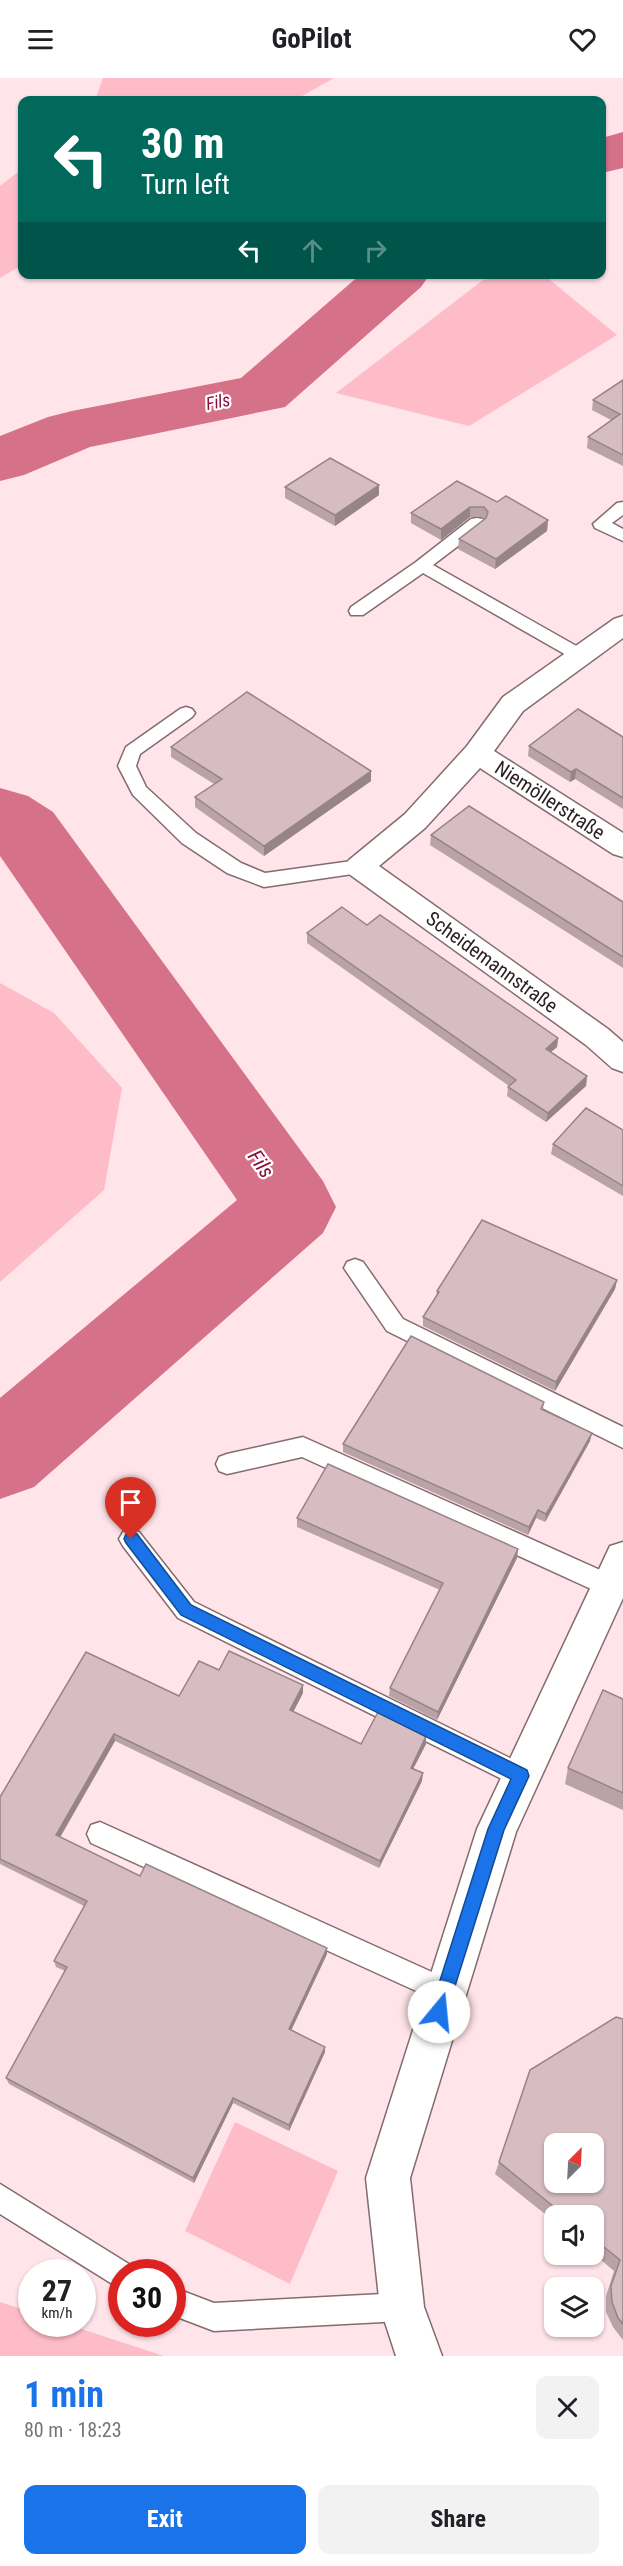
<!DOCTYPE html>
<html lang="en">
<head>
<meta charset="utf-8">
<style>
  body { margin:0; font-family:"Roboto Condensed",sans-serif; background:#f2f2f2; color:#202124; height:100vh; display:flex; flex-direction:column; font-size:22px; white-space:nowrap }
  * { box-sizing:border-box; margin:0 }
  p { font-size:20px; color:#757577 }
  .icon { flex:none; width:33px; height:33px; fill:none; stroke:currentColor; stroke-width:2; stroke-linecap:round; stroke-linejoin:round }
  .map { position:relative; height:2278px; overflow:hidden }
  .sheet { display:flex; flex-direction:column; background:#fff; flex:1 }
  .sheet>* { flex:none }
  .banner { position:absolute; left:18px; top:18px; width:588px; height:183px; border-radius:12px; box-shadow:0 2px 4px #0004; background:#00695c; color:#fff; overflow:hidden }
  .needle { width:39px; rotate:24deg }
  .buttons { position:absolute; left:544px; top:2055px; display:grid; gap:12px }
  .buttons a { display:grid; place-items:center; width:60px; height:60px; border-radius:12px; background:#fff; box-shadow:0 2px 4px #0004; font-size:30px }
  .speed { position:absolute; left:18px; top:2181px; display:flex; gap:12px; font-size:30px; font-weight:700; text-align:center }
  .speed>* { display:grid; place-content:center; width:78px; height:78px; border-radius:50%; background:#fff; box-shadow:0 2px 4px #0004; line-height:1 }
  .speed small { font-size:15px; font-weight:400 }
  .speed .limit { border:9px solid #d22; background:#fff; color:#111 }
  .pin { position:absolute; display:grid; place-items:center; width:51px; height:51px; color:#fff; margin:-62px -26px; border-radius:50% 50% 50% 0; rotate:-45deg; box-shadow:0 0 6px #0007 }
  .pin .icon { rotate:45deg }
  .me { position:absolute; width:66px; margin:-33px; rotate:17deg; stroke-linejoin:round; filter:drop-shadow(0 0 4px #0008) }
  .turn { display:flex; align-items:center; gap:21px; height:126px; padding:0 24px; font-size:27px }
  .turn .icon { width:78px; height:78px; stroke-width:2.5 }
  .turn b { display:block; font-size:42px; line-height:51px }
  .lanes { display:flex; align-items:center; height:57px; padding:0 24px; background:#0003; justify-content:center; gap:30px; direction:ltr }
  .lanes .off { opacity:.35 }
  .round { display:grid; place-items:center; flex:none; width:63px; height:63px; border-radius:12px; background:#f2f2f2 }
  .headline { display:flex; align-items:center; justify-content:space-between; height:102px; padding:0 24px }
  h1 { font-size:36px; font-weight:700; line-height:45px; color:#1a73e8 }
  .action { display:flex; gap:12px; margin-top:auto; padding:12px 24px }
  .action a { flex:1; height:69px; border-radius:12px; background:#1a73e8; color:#fff; font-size:24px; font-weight:700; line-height:69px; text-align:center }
  .action a+a { background:#f2f2f2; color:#202124 }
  header { display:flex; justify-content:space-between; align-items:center; height:78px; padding:0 24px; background:#fff; font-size:27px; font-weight:700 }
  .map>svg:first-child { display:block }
  .green { fill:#febcc9 }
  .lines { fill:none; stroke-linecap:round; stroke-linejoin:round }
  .river { fill:#d57189; fill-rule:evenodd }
  .lane-casing { stroke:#836c70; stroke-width:3 }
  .street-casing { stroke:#836c70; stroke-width:3 }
  .lane { fill:#fff; fill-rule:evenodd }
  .street { fill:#fff; fill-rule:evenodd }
  .wall { fill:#b9a3a6 }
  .shaded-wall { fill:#968487 }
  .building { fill:#d7bdc1; stroke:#968487; stroke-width:1.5; fill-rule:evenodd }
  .route { fill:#1a73e8; stroke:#114b97; stroke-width:1.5 }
  .labels { text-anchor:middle; stroke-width:4.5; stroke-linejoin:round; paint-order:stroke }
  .far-water-label { font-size:18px; font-style:italic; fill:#8b0d3f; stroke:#fff }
  .street-label { font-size:20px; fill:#2c2224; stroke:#fff }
  .water-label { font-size:21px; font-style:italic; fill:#8b0d3f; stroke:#fff }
</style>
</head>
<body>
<header><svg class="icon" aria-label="menu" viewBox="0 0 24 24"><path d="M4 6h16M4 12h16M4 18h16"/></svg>GoPilot<svg class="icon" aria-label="heart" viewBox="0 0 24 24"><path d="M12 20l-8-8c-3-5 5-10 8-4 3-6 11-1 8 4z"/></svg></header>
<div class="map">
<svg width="623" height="2278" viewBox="0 0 623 2278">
  <rect width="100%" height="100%" fill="#ffe4e9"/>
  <g class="green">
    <path d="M103 0H334L295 22H95Z"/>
    <path d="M22 91V187L0 200V108Z"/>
    <path d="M524 196 544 197 617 257 469 348 336 315 483 202Z"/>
    <path d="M0 905 54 935 122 1010 104 1112 0 1204Z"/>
    <path d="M235 2044 338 2093 290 2206 185 2153Z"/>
    <path d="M0 2224 31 2234 32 2246H66L164 2278H0Z"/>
  </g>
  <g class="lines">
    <g class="river">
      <path d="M623 54V90L602 95V60Z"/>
      <path d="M361 196H430L421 209 285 329 90 369 24 397 0 403V358L48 339 72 333 241 300Z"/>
      <path d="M0 710 28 718 53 734 323 1103 336 1129 323 1155 34 1409 0 1421V1320L237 1122 0 778Z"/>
    </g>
    <g class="lane-casing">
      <g id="lane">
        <path d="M623 424V437L612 445 623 451V463L595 450 593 446 617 425Z"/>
        <path d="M477 440 483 441 485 445 483 449 433 487 587 574 590 578 587 582H575L423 495 363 537H351L349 533 351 529 416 484 471 441Z"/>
        <path d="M186 629 192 631 195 635 192 639 140 676 136 688 146 709 196 755 241 785 265 795 359 782 366 784 368 789 366 794 264 809 227 795 182 765 133 717 118 688 126 669 180 631Z"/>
        <path d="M355 1181 363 1184 403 1241 623 1349V1370L387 1253 344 1190 347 1184Z"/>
        <path d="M303 1359 618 1500 622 1508 618 1516 610 1519 602 1516 302 1379 227 1396 219 1393 216 1386 219 1379 227 1376Z"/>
        <path d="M131 1451 139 1454 194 1524 530 1690 533 1698 530 1706 521 1710 512 1706 178 1540 123 1468 119 1461 123 1454Z"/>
        <path d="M100 1744 454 1904 458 1913 454 1922 445 1926 436 1922 91 1765 87 1756 91 1747Z"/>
        <path d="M0 2106 132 2188 135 2194H122V2212L0 2136Z"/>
        <path d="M172 2209 214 2225 402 2215 412 2219 416 2229 412 2239 402 2243 214 2253 172 2237Z"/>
      </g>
    </g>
    <g class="street-casing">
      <g id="street">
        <path d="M623 538V560L523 633 494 673 623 755V779L613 776 480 690 425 750 379 788 608 951 623 964V994L612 990 586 967 349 796 344 789 349 782 405 736 467 668 503 619 614 541Z"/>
        <path d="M623 1464V1520L516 1754 410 2100 424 2229 442 2278H396L380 2229 366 2100 477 1751 610 1468Z"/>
      </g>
    </g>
    <use href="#lane" class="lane"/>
    <use href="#street" class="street"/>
  </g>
  <g class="wall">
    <path d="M623 302V388L587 370 588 359 611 342 592 332 593 322Z"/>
    <path d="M285 409 379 417 335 448 285 420Z"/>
    <path d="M497 424 548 442 547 453 495 491 458 471 459 461 485 441 483 439H470L441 462 411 445V435Z"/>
    <path d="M623 659V731L575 701 570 704 528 678 529 668Z"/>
    <path d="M171 669 371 693V703L264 778 195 729V719L214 706 171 679Z"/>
    <path d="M431 757 623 824V890L430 767Z"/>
    <path d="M367 847 558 960 557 969 551 974 587 998 586 1008 546 1044 507 1018 508 1009 509 1008 307 865V855Z"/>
    <path d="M623 1052V1118L551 1076 553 1066Z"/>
    <path d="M617 1202 615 1211 555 1313 423 1248V1239L436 1219 437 1213Z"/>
    <path d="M544 1324 543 1332 590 1363 545 1444 536 1440 528 1457 343 1374V1366Z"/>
    <path d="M297 1440 518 1471 517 1480 437 1642 389 1618 390 1610 440 1512 297 1449Z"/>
    <path d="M303 1615 293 1634 361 1666H426L413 1691 422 1703 379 1790 115 1663 60 1760 140 1798 327 1876 291 1952 325 1969V1974L289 2053 233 2025 194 2105 9 2006 6 2000 65 1893 56 1889 54 1883 84 1828 0 1786V1719L179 1618Z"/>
    <path d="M623 1621V1732L565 1706 568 1690Z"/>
    <path d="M623 1941V2262L613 2249 606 2234V2218L614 2193 594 2176V2138H555V2144L495 2096 499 2084Z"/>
  </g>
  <g class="shaded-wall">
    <path d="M379 407V417L335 448V437Z"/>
    <path d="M470 429V439L441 462V451Z"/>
    <path d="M548 442 547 453 495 491 496 481Z"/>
    <path d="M576 691 575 701 570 704 571 694Z"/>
    <path d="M371 693V703L264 778V768Z"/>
    <path d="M558 960 557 969 544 980 546 971Z"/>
    <path d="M587 998 586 1008 546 1044 548 1035Z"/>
    <path d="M617 1202 615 1211 555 1313 556 1304Z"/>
    <path d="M592 1355 590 1363 545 1444 546 1436Z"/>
    <path d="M538 1432 536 1440 528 1457 529 1449Z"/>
    <path d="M518 1471 517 1480 437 1642 438 1634Z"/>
    <path d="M303 1607V1615L290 1640V1632Z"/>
    <path d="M114 1656 115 1663 57 1764 56 1757Z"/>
    <path d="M426 1658V1666L410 1697 411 1690Z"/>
    <path d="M423 1695 422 1703 379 1790 380 1783Z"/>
    <path d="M327 1870V1876L289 1957V1951Z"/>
    <path d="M325 1969V1974L289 2053V2047Z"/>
    <path d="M233 2020V2025L194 2105 193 2100Z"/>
  </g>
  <g class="building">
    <path d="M623 302V377L588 359 620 336 593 322Z"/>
    <path d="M330 380 379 407 335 437 285 409Z"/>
    <path d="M457 403 497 424 506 418 548 442 496 481 459 461 486 440 488 434 484 429H470L441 451 411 435Z"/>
    <path d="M247 614 371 693 264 768 195 719 222 701 171 669Z"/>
    <path d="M578 631 623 659V720L576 691 571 694 529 668Z"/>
    <path d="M469 728 623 824V879L431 757Z"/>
    <path d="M342 829 367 847 380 837 558 960 546 971 587 998 548 1035 508 1009 516 1002 307 855Z"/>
    <path d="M586 1030 623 1052V1108L553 1066Z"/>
    <path d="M482 1142 617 1202 556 1304 423 1239 439 1214 437 1213Z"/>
    <path d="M411 1258 544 1324 541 1331 592 1355 546 1436 538 1432 529 1449 343 1366Z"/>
    <path d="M328 1386 518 1471 438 1634 390 1610 443 1505 297 1440Z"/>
    <path d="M229 1573 303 1607 290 1632 361 1666 378 1634 426 1658 411 1690 423 1695 380 1783 114 1656 56 1757 140 1798 146 1786 327 1870 289 1951 325 1969 289 2047 233 2020 193 2100 6 2000 67 1889 54 1883 87 1823 0 1781V1719L86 1574 179 1618 199 1583 219 1592Z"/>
    <path d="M603 1612 623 1621V1715L568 1690Z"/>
    <path d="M616 1939 623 1941V2246L618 2240 612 2224 611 2208 620 2182 594 2161V2138H565L499 2084 530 1992ZM555 2066H594V2104H555Z"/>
  </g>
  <path class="route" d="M131 1454 137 1456 191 1527 527 1692 529 1698 504 1752 445 1940 439 1943 433 1940 430 1934 488 1751 511 1701 181 1537 126 1465 124 1461 126 1456Z"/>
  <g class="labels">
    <g class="far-water-label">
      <text transform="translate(218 324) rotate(-11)" y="6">Fils</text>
    </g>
    <g class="street-label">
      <text transform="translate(550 722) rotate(33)" y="7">Niemöllerstraße</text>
      <text transform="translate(492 884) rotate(36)" y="7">Scheidemannstraße</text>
    </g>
    <g class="water-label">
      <text transform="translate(261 1086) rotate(55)" y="7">Fils</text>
    </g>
  </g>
</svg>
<div class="buttons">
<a><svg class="needle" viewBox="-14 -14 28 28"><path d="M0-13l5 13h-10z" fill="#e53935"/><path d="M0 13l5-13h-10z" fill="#757577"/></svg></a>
<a><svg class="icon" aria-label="sound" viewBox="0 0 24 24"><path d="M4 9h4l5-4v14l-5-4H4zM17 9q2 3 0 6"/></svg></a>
<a><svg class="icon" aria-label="layers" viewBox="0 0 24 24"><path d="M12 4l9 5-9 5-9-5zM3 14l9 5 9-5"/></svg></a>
</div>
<div class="speed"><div>27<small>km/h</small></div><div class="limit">30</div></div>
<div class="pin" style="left:131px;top:1461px;background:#d93025"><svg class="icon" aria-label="arrive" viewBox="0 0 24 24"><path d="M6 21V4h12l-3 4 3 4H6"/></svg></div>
<svg class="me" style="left:439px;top:1934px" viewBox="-20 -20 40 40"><circle r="19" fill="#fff"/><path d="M0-13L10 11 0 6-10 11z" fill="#1a73e8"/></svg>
<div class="banner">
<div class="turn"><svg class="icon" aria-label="left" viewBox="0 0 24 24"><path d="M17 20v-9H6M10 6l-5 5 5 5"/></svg><div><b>30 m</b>Turn left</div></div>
<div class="lanes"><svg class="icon" aria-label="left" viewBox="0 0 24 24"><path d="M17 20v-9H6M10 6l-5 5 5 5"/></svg><svg class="icon off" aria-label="ahead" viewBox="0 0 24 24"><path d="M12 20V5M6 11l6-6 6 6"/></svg><svg class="icon off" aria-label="right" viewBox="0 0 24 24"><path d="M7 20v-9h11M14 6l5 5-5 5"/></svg></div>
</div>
</div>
<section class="sheet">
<div class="headline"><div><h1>1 min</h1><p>80 m · 18:23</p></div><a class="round"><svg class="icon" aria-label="close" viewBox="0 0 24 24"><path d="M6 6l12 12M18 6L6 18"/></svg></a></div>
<div class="action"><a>Exit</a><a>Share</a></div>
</section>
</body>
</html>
